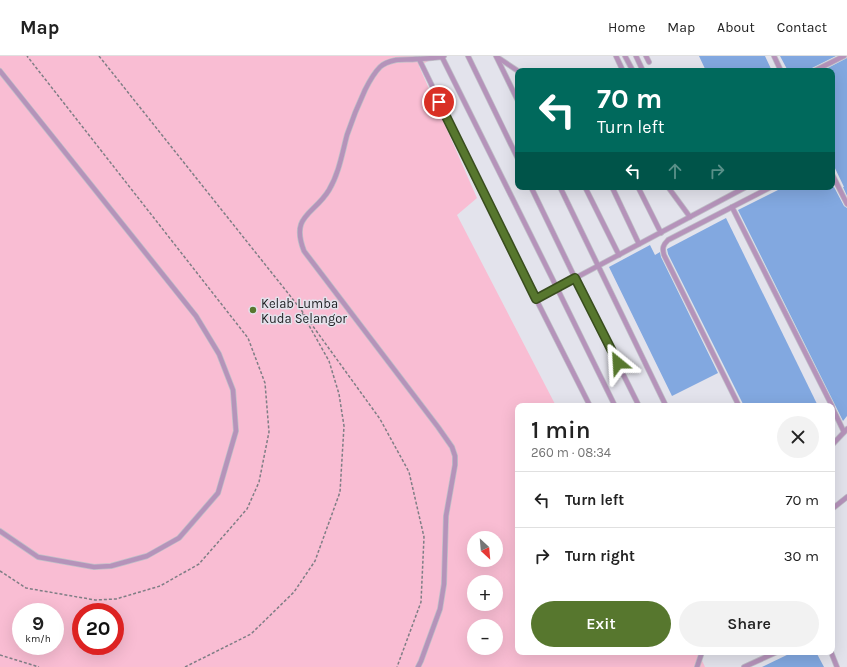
<!DOCTYPE html>
<html lang="en">
<head>
<meta charset="utf-8">
<style>
  body { margin:0; font-family:Karla,sans-serif; background:#f2f2f2; color:#222; height:100vh; display:flex; flex-direction:column; font-size:15px; white-space:nowrap }
  * { box-sizing:border-box; margin:0 }
  p { font-size:13px; color:#767676 }
  .icon { flex:none; width:22px; height:22px; fill:none; stroke:currentColor; stroke-width:2; stroke-linecap:round; stroke-linejoin:round }
  .map { position:relative; flex:1; overflow:hidden }
  .drawer { position:absolute; left:515px; top:347px; width:320px; height:252px; display:flex; flex-direction:column; background:#fff; border-radius:8px; box-shadow:0 4px 16px #0002 }
  .drawer>* { flex:none }
  .banner { position:absolute; left:515px; top:12px; width:320px; height:122px; border-radius:8px; box-shadow:0 4px 16px #0002; background:#00695c; color:#fff; overflow:hidden }
  .needle { width:26px; rotate:154deg }
  .controls { position:absolute; left:467px; top:475px; display:grid; gap:8px }
  .controls a { display:grid; place-items:center; width:36px; height:36px; border-radius:50%; background:#fff; box-shadow:0 4px 16px #0002; font-size:20px }
  .speed { position:absolute; left:12px; top:547px; display:flex; gap:8px; font-size:20px; font-weight:700; text-align:center }
  .speed>* { display:grid; place-content:center; width:52px; height:52px; border-radius:50%; background:#fff; box-shadow:0 4px 16px #0002; line-height:1 }
  .speed small { font-size:10px; font-weight:400 }
  .speed .limit { border:6px solid #d22; background:#fff; color:#111 }
  .pin { position:absolute; display:grid; place-items:center; width:34px; height:34px; color:#fff; margin:-17px; border:2px solid #fff; border-radius:50%; box-shadow:0 1px 4px #0007 }
  .me { position:absolute; width:44px; margin:-22px; rotate:333deg; stroke-linejoin:round; filter:drop-shadow(0 0 3px #0008) }
  .turn { display:flex; align-items:center; gap:14px; height:84px; padding:0 16px; font-size:18px }
  .turn .icon { width:52px; height:52px; stroke-width:2.5 }
  .turn b { display:block; font-size:28px; line-height:34px }
  .lanes { display:flex; align-items:center; height:38px; padding:0 16px; background:#0003; justify-content:center; gap:20px; direction:ltr }
  .lanes .off { opacity:.35 }
  .round { display:grid; place-items:center; flex:none; width:42px; height:42px; border-radius:21px; background:#f2f2f2 }
  .overview { display:flex; align-items:center; justify-content:space-between; height:68px; padding:0 16px }
  h1 { font-size:24px; font-weight:600; line-height:30px }
  .primary-button { display:flex; gap:8px; margin-top:auto; padding:8px 16px }
  .primary-button a { flex:1; height:46px; border-radius:24px; background:#57772e; color:#fff; font-size:16px; font-weight:600; line-height:46px; text-align:center }
  .primary-button a+a { background:#f2f2f2; color:#222 }
  ul { padding:0; list-style:none }
  li { display:flex; align-items:center; gap:12px; height:56px; padding:0 16px; border-top:1px solid #e0e0e0 }
  li div { flex:1 }
  li b { display:block; font-size:15px }
  li em { font-style:normal }
  header { display:flex; align-items:center; gap:24px; box-sizing:border-box; height:56px; padding:0 20px; background:#fff; border-bottom:1px solid #e0e0e0 }
  header strong { font-size:19px }
  nav { display:flex; gap:22px; margin-inline-start:auto; font-size:14px }
  .map>svg:first-child { display:block }
  .green { fill:#f9bdd3; fill-rule:evenodd }
  .building { fill:#82a8e0 }
  .lines { fill:none; stroke-linecap:round; stroke-linejoin:round }
  .service-casing { stroke:#c0c0c8; stroke-width:6 }
  .path { stroke:#7f7e85; stroke-width:1.5; stroke-dasharray:3 2; stroke-linecap:butt }
  .service { stroke:#b593ba; stroke-width:4.5 }
  .route-casing { stroke:#394d1e; stroke-width:10 }
  .route { stroke:#57772e; stroke-width:7 }
  .poi-dot { fill:#57772e; stroke:#e3e3ec; stroke-width:1.5 }
  .labels { text-anchor:middle; stroke-width:3; stroke-linejoin:round; paint-order:stroke }
  .poi-label { font-size:13px; fill:#201f23; stroke:#e3e3ec; text-anchor:start }
</style>
</head>
<body>
<header>
<strong>Map</strong>
<nav><a>Home</a><a>Map</a><a>About</a><a>Contact</a></nav>
</header>
<div class="map">
<svg width="847" height="611" viewBox="0 0 847 611">
  <rect width="100%" height="100%" fill="#e3e3ec"/>
  <path class="green" d="M0 0H438L419 10 477 142 457 159 556 350H518V596H698L705 611H0ZM474 482H496V504H474ZM474 526H496V548H474ZM21 556H55V590H21ZM81 556H115V590H81ZM474 570H496V592H474Z"/>
  <g class="building">
    <path d="M699 0H765L772 15H706Z"/>
    <path d="M780 0H836L812 12 810 15H788Z"/>
    <path d="M847 2V140L843 131H844L832 106V91L835 90 832 84V15H822Z"/>
    <path d="M784 131H834L844 150 847 152V360L843 365 738 154Z"/>
    <path d="M726 162 818 350H744L668 198 667 193Z"/>
    <path d="M650 189 655 199 660 196 661 201 718 317 672 340 609 211Z"/>
    <path d="M793 596H816L824 611H762Z"/>
  </g>
  <g class="lines">
    <g class="service-casing">
      <g id="service">
        <path d="M468 0 518 103"/>
        <path d="M496 0 518 45"/>
        <path d="M616 0 623 15"/>
        <path d="M625 0 633 15"/>
        <path d="M636 0 643 15"/>
        <path d="M646 0 649 6"/>
        <path d="M774 0 781 15"/>
        <path d="M442 1 557 232 615 350"/>
        <path d="M497 1 518 15"/>
        <path d="M419 3 536 243"/>
        <path d="M0 15 196 260 219 298 233 334 236 375 218 437 179 482 147 500 111 510 94 511 38 501 0 475"/>
        <path d="M814 15 844 0"/>
        <path d="M832 118 847 148"/>
        <path d="M531 131 575 222 639 350"/>
        <path d="M560 131 666 350"/>
        <path d="M585 131 619 199"/>
        <path d="M612 131 639 188"/>
        <path d="M638 131 661 177"/>
        <path d="M668 131 690 161"/>
        <path d="M732 151 832 350"/>
        <path d="M590 350 536 243 746 131"/>
        <path d="M739 350 664 199C662 192 663 189 668 184L771 131"/>
        <path d="M832 351 844 376"/>
        <path d="M832 389 847 373"/>
        <path d="M832 453 847 441"/>
        <path d="M831 596 837 611"/>
        <path d="M418 611 421 605 440 553 444 528 446 460 455 409V400L452 391 438 371 304 195C290 159 314 159 329 134 339 117 342 98 347 79 352 64 358 49 365 34 369 26 373 18 380 11 383 8 391 5 396 4 403 3 410 4 417 3 425 3 433 2 442 1L444 0"/>
        <path d="M697 611 702 596"/>
        <path d="M744 611 777 596"/>
      </g>
    </g>
    <g class="path">
      <path d="M99 0 299 251 380 363 409 416 424 481 421 546 397 611"/>
      <path d="M0 515 26 532 95 544 116 543 160 530 199 508 247 453 259 426 269 376 265 327 248 282 27 0"/>
      <path d="M0 599 39 611"/>
      <path d="M185 611 251 578 294 536 315 505 340 436 344 370 339 338 329 305 302 257"/>
    </g>
    <use href="#service" class="service"/>
  </g>
  <g class="lines">
    <g class="route-casing">
      <path id="route" d="M439 46 536 243 575 222 618 307"/>
    </g>
    <use href="#route" class="route"/>
  </g>
  <circle class="poi-dot" cx="253" cy="254" r="4"/>
  <g class="labels">
    <g class="poi-label">
      <text x="261" y="252">Kelab Lumba<tspan x="261" dy="15">Kuda Selangor</tspan></text>
    </g>
  </g>
</svg>
<div class="controls">
<a><svg class="needle" viewBox="-14 -14 28 28"><path d="M0-13l5 13h-10z" fill="#e53935"/><path d="M0 13l5-13h-10z" fill="#767676"/></svg></a>
<a>+</a>
<a>−</a>
</div>
<div class="speed"><div>9<small>km/h</small></div><div class="limit">20</div></div>
<div class="pin" style="left:439px;top:46px;background:#d93025"><svg class="icon" aria-label="arrive" viewBox="0 0 24 24"><path d="M6 21V4h12l-3 4 3 4H6"/></svg></div>
<svg class="me" style="left:618px;top:307px" viewBox="-20 -20 40 40"><path d="M0-17L14 15 0 8-14 15z" fill="#57772e" stroke="#fff" stroke-width="4"/></svg>
<div class="banner">
<div class="turn"><svg class="icon" aria-label="left" viewBox="0 0 24 24"><path d="M17 20v-9H6M10 6l-5 5 5 5"/></svg><div><b>70 m</b>Turn left</div></div>
<div class="lanes"><svg class="icon" aria-label="left" viewBox="0 0 24 24"><path d="M17 20v-9H6M10 6l-5 5 5 5"/></svg><svg class="icon off" aria-label="ahead" viewBox="0 0 24 24"><path d="M12 20V5M6 11l6-6 6 6"/></svg><svg class="icon off" aria-label="right" viewBox="0 0 24 24"><path d="M7 20v-9h11M14 6l5 5-5 5"/></svg></div>
</div>
<section class="drawer">
<div class="overview"><div><h1>1 min</h1><p>260 m · 08:34</p></div><a class="round"><svg class="icon" aria-label="close" viewBox="0 0 24 24"><path d="M6 6l12 12M18 6L6 18"/></svg></a></div>
<ul>
<li><svg class="icon" aria-label="left" viewBox="0 0 24 24"><path d="M17 20v-9H6M10 6l-5 5 5 5"/></svg><div><b>Turn left</b></div><em>70 m</em></li>
<li><svg class="icon" aria-label="right" viewBox="0 0 24 24"><path d="M7 20v-9h11M14 6l5 5-5 5"/></svg><div><b>Turn right</b></div><em>30 m</em></li>
</ul>
<div class="primary-button"><a>Exit</a><a>Share</a></div>
</section>
</div>
</body>
</html>
